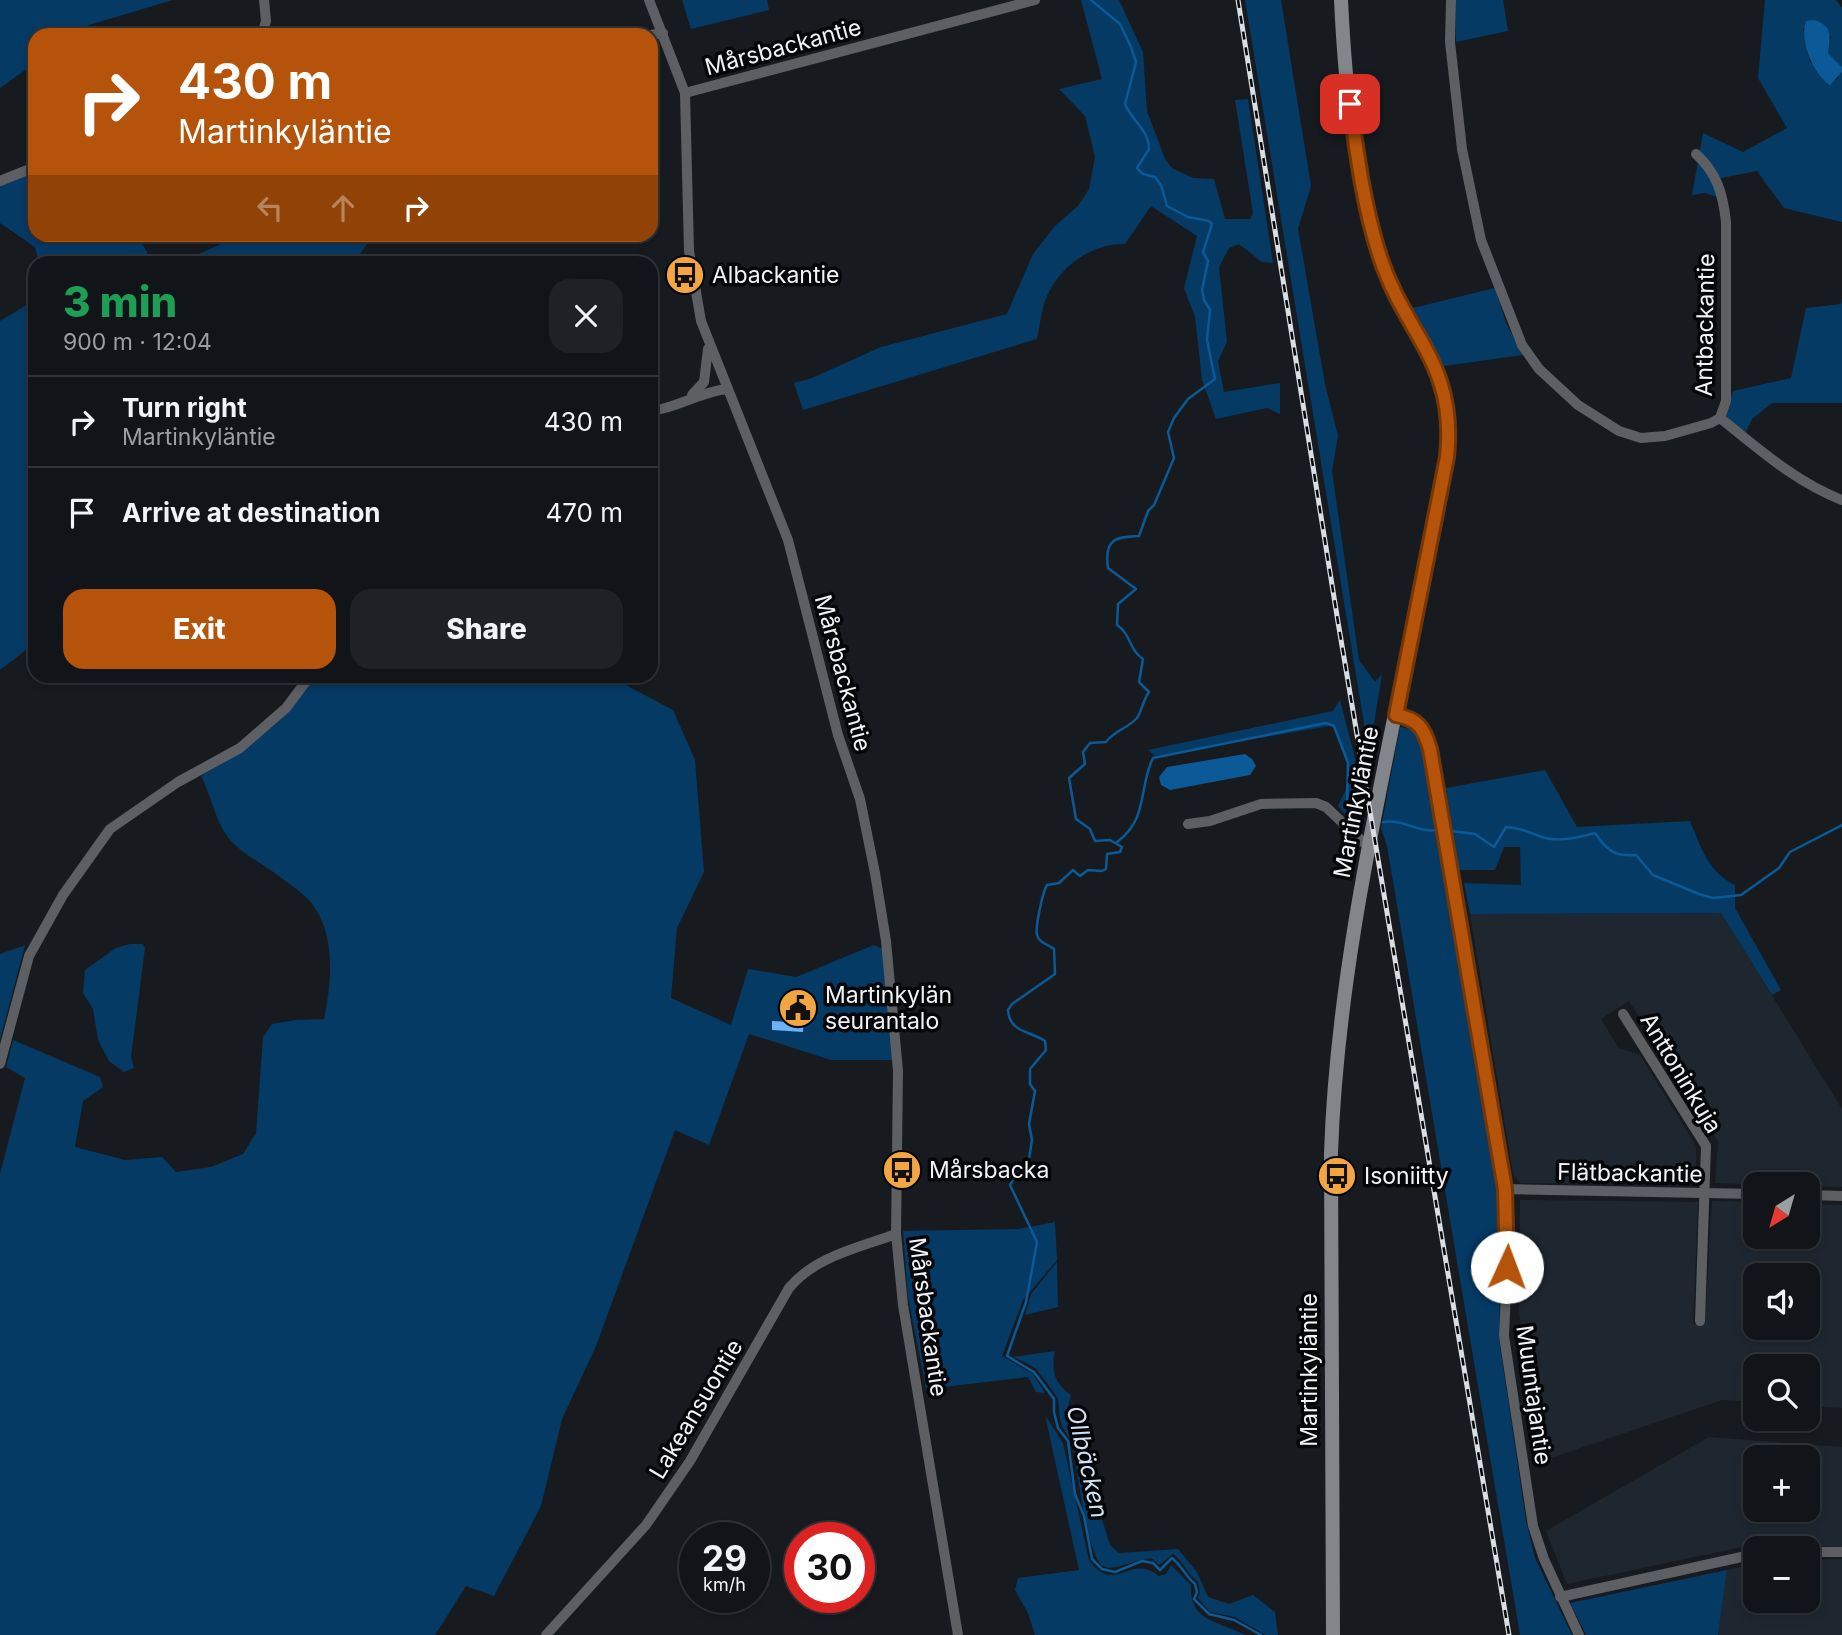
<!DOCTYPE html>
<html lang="en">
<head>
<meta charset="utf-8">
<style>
  body { margin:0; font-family:Inter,sans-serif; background:#1e2125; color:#f1f3f6; height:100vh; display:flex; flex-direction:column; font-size:26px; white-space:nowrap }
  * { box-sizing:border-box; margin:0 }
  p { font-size:23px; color:#9c9ea2 }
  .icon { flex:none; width:38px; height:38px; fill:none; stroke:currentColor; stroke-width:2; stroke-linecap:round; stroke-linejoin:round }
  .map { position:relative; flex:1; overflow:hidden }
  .sheet { position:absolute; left:28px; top:256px; width:630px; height:427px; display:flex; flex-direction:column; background:#111418; border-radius:21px; box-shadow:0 4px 10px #0003,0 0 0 2px #303337 }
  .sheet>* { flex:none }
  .top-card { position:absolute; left:28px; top:28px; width:630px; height:214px; border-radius:21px; box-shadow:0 4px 10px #0003,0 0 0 2px #303337; background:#b45309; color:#fff; overflow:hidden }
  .needle { width:46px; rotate:217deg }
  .fabs { position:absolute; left:1743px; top:1172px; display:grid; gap:14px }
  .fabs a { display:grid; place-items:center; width:77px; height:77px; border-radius:14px; background:#111418; box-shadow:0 4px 10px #0003,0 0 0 2px #303337; font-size:35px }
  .speed { position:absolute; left:679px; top:1522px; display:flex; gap:14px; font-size:35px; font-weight:700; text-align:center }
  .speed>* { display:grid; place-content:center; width:91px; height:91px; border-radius:50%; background:#111418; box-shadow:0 4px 10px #0003,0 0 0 2px #303337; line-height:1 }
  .speed small { font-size:18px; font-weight:400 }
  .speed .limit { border:10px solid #d22; background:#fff; color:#111 }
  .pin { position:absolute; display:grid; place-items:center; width:60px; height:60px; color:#fff; margin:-30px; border-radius:14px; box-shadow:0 4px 10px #0006 }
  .me { position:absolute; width:77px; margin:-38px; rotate:2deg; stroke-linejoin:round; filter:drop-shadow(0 0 5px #0008) }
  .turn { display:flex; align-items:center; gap:24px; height:147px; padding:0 35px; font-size:32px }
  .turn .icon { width:91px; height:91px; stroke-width:2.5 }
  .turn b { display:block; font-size:49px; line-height:60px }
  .lanes { display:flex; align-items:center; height:66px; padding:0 35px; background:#0003; justify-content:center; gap:35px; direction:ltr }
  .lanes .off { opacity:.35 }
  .round { display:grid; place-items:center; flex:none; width:74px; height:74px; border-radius:21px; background:#1e2125 }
  .summary { display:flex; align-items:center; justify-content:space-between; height:119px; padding:0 35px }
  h1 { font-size:42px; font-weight:800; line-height:52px; color:#1e9e55 }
  .primary-button { display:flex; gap:14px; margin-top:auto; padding:14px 35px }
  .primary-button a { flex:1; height:80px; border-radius:21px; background:#b45309; color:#fff; font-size:28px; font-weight:800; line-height:80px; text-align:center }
  .primary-button a+a { background:#1e2125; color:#f1f3f6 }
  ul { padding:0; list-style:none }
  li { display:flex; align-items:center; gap:21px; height:91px; padding:0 35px; border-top:2px solid #303337 }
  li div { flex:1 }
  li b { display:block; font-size:26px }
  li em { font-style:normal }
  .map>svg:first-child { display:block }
  .built { fill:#1e2730; fill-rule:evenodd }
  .green { fill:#053a65 }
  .water { fill:#0b5997 }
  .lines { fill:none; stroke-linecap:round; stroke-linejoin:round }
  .stream { stroke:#0b5997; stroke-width:2.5 }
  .building { fill:#6db2f7 }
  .street { stroke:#5d5f62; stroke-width:10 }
  .secondary { stroke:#82868a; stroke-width:14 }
  .rail-casing { stroke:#dadde1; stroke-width:5 }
  .rail { stroke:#050608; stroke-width:2.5; stroke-dasharray:8; stroke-linecap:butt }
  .route-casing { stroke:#753606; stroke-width:18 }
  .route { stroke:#b45309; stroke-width:12 }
  .labels { text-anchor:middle; stroke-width:7; stroke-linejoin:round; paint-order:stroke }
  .street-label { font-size:23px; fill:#f0f3f7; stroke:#050608 }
  .poi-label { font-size:23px; fill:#f0f3f7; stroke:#050608; text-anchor:start }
  .water-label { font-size:24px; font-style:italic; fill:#d1e1f3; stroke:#050608 }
</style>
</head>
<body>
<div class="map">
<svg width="1842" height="1635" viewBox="0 0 1842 1635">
  <rect width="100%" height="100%" fill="#171b20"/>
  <g class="built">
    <path d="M1721 913 1842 1109V1187L1715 1183 1718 1142 1629 1001 1601 1019 1619 1048 1640 1055 1696 1146V1184L1520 1183 1513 1174 1470 914Z"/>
    <path d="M1520 1200 1698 1202 1693 1324H1705L1712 1201 1755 1202V1237H1808V1204L1842 1205V1408L1808 1406V1367H1755V1402L1722 1400 1539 1462 1519 1311ZM1755 1276H1808V1328H1755Z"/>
    <path d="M1709 1437 1842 1447V1547L1751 1545 1567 1584 1546 1531ZM1755 1458H1808V1510H1755Z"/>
    <path d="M1842 1559V1635H1718L1727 1570 1755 1564V1601H1808V1560Z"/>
  </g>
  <g class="green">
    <path d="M0 0H173L89 25 75 35H35V63L0 88Z"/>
    <path d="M682 0H767L769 10 691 29Z"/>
    <path d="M1081 0H1119L1143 52 1147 111 1165 159 1172 168 1193 178 1214 179 1225 219H1250L1253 213 1235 100 1248 99 1273 263 1262 262 1239 244 1229 248 1219 267 1227 342 1218 361 1224 392 1280 383V414L1267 408 1216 419 1202 380 1195 317 1184 288 1197 236 1151 206 1125 244C1091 243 1057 268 1045 301 1041 312 1040 326 1037 339L803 410 794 383 812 378 881 347 1007 314 1033 254 1055 226 1078 206 1089 189 1095 157 1085 116 1059 89 1102 79Z"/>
    <path d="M1245 0H1281L1311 186 1298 229 1325 384 1338 436 1332 471 1359 660 1375 682 1382 674 1369 754Z"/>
    <path d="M1456 0H1503L1508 31 1456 42Z"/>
    <path d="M1765 0H1836L1842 8V67L1828 53 1831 36 1803 28 1810 62 1836 80 1842 72V222L1784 208 1757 171 1721 178 1716 184 1720 198 1705 193 1692 195 1703 133 1743 152 1787 128 1758 78Z"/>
    <path d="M35 166V234L138 235 152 262H39L35 247 0 223V181Z"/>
    <path d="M364 234 370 240 354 262H181L241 235Z"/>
    <path d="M1495 288 1506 323 1523 355 1444 366 1413 308Z"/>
    <path d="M1842 298V403H1772L1752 419 1745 434 1730 422 1726 415 1733 391 1791 378 1806 308 1841 304Z"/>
    <path d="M35 300V643L0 670V321Z"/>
    <path d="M314 676H609L673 710 695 760 704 872 677 928 671 998 731 1025 748 969 796 977 874 945 883 949 893 1060H831L749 1034 709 1145 675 1130 596 1346 562 1419 541 1506 494 1596 466 1586 435 1635H0V1174L25 1078 6 1067 13 1040 100 1077 103 1087 83 1101 75 1147 125 1160 162 1157 176 1172 211 1167 243 1154 256 1133 263 1037 272 1024 296 1020 324 1019C332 981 337 928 306 897 297 889 286 881 276 874 263 864 245 855 233 843 215 824 213 799 201 776L229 758Z"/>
    <path d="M1340 700 1361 781 1352 792 1356 828 1338 806 1352 777 1335 725 1155 756 1148 750 1333 711Z"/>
    <path d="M1400 727 1410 729 1420 736 1501 1209 1499 1339 1526 1521 1535 1558 1572 1635H1520L1387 846 1381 828Z"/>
    <path d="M1545 770 1577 827 1690 821C1701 847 1708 872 1735 885V908L1781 990 1772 995 1721 913 1470 914 1464 883 1521 885 1520 847H1504L1495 870H1459L1446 788Z"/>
    <path d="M130 944H143L145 948 131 1057 134 1068 124 1072 109 1061 98 1040 93 1009 83 993 85 970 116 948Z"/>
    <path d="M25 945 0 1040V954Z"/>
    <path d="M1055 1222 1057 1260 1023 1300 1002 1356 1033 1374 1045 1393 1036 1392 1028 1377 926 1389 908 1297 903 1231 1019 1229Z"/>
    <path d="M1057 1262 1058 1307 1025 1315 1031 1294Z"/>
    <path d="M1055 1351C1051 1370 1054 1383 1071 1395 1066 1416 1062 1414 1075 1434L1110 1545 1119 1553 1178 1549 1197 1572 1208 1597 1229 1604 1253 1595 1275 1612 1278 1635H1265L1235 1617 1210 1612 1198 1598 1200 1592 1198 1582C1187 1574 1184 1562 1173 1554L1159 1565 1153 1559C1136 1557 1116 1573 1103 1566 1087 1557 1077 1465 1072 1444 1070 1437 1064 1432 1062 1425 1058 1416 1060 1408 1058 1399 1057 1396 1039 1372 1036 1369 1030 1364 1020 1360 1013 1357Z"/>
    <path d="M1045 1415 1063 1443 1089 1560C1115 1596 1130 1552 1159 1576L1166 1574 1171 1565 1191 1585C1189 1622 1219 1621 1245 1635H1035L1028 1613 1015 1590 1018 1578 1079 1570Z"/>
    <path d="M1727 1570 1718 1635H1586L1570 1603Z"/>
  </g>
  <g class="water">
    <path d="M1814 20C1832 25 1831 37 1828 53L1842 67V72L1830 85C1813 74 1799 40 1806 21Z"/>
    <path d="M1245 754 1252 759 1256 766 1250 775 1170 790 1161 785 1159 777 1167 767Z"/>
  </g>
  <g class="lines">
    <g class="stream">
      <path d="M1091 0 1120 24 1131 47 1136 62 1125 104C1132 121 1149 130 1149 149L1137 168 1143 174 1155 177 1161 185 1167 206 1188 217 1209 221 1212 224 1203 252 1208 261 1202 290 1204 300 1210 310 1207 340 1215 379 1188 399 1174 418 1168 432 1174 458 1154 505 1148 511 1139 536C1115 537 1104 539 1108 568L1136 589 1118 604 1117 625C1131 634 1129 650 1143 659L1139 682 1149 692C1143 700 1142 711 1137 718 1127 729 1115 730 1106 742L1090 743 1083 752 1085 764 1069 778 1076 819 1090 829 1095 841 1110 840 1122 847 1120 852 1107 854 1106 869 1102 871 1088 870 1080 876 1073 870 1059 883 1047 885C1043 891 1035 927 1037 935 1039 943 1048 944 1054 949L1055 974 1012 1004 1008 1010C1009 1032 1030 1031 1045 1041L1046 1050 1030 1069V1084L1035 1091 1029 1124 1032 1140 1029 1159 1021 1167 1010 1185 1037 1242 1026 1302 1007 1356 1034 1372 1054 1399V1412L1058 1428 1068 1441 1075 1494 1084 1516 1092 1559 1102 1569 1115 1572 1142 1561 1153 1563 1160 1570 1172 1558C1182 1566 1186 1577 1195 1584L1197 1592 1194 1599 1209 1614 1234 1620 1261 1635"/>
      <path d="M1383 822C1405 819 1418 833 1437 830"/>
      <path d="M1452 831 1475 834 1494 847 1506 827C1520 828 1526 831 1539 836 1555 843 1578 838 1595 833 1607 850 1614 857 1636 855L1653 875 1699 894 1713 898 1741 895 1779 868 1790 852 1842 825"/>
      <path d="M1117 842C1149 818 1138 789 1153 758L1326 723 1334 726 1348 763 1347 803 1353 818"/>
    </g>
  </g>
  <path class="building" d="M792 995H805L803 1032 772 1030V1021L791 1022Z"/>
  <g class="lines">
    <g class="street">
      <path d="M649 0 685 93"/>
      <path d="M1451 0 1450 42 1462 149 1481 240 1522 345 1539 369 1578 405 1619 431 1641 438 1665 436 1711 423 1720 418 1726 401V222C1723 194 1717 173 1696 154"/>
      <path d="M262 35 266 21 264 0"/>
      <path d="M651 35 663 33"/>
      <path d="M0 181 35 167"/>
      <path d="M692 395 704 382 708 349"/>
      <path d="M651 411C678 408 699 392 727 389"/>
      <path d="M1720 418C1759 449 1795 482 1842 500"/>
      <path d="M1396 715C1418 719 1424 728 1430 749L1505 1189 1508 1246 1504 1336 1533 1526 1544 1559 1579 1635"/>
      <path d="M1188 824 1210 821 1261 804 1316 803 1326 807 1363 842 1370 844"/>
      <path d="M1623 1014 1706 1146 1700 1321"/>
      <path d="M0 1064 29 956 63 895 110 829 178 782 240 748 286 708 310 676"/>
      <path d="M1505 1189 1755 1194"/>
      <path d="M1808 1195 1842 1196"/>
      <path d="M1808 1552H1842"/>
      <path d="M1560 1597 1755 1554"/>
      <path d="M546 1635 646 1525 690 1461 789 1288C816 1256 858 1248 896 1234"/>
      <path d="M958 1635 903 1305 896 1234 898 1071 886 941 875 873 860 799 838 735 788 540 701 321 689 251 685 93 1035 0"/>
    </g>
    <path class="secondary" d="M1333 1635 1331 1153C1337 975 1378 800 1413 626 1426 564 1443 501 1449 438 1449 361 1402 325 1380 257 1354 175 1345 85 1341 0"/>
    <g class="rail-casing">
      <path id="rail" d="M1238 0 1338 622 1509 1635"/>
    </g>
    <use href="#rail" class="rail"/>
  </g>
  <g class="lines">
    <g class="route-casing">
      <path id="route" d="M1350 104C1357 155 1364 208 1380 257 1406 336 1457 363 1447 457L1396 715C1418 719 1424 728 1430 749L1505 1189 1507 1267"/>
    </g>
    <use href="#route" class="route"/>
  </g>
  <defs>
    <g id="bus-disc" transform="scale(2.0125)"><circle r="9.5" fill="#f2a541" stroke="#050608"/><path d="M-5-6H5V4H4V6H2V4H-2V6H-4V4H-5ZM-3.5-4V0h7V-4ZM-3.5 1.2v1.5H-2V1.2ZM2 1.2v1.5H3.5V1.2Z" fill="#111"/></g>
    <g id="civic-disc" transform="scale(2.0125)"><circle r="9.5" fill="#f2a541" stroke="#050608"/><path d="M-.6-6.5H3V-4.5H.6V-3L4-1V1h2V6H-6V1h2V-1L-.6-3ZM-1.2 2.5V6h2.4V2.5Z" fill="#111"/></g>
  </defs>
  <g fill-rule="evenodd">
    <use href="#bus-disc" x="685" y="275"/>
    <use href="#civic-disc" x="798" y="1008"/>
    <use href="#bus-disc" x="902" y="1170"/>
    <use href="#bus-disc" x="1337" y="1176"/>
  </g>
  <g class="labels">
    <g class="street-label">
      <text transform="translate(783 47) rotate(-15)" y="8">Mårsbackantie</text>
      <text transform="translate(1705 325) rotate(-89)" y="8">Antbackantie</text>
      <text transform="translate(843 673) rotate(75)" y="8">Mårsbackantie</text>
      <text transform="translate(1356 802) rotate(-79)" y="8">Martinkyläntie</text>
      <text transform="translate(1681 1073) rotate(59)" y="8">Anttoninkuja</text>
      <text transform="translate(1630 1173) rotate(1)" y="8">Flätbackantie</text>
      <text transform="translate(928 1317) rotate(82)" y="8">Mårsbackantie</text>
      <text transform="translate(1309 1370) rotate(-90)" y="8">Martinkyläntie</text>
      <text transform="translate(1534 1395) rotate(82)" y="8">Muuntajantie</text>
      <text transform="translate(696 1409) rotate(-59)" y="8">Lakeansuontie</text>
    </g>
    <g class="poi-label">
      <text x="712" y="283">Albackantie</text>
      <text x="825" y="1003">Martinkylän<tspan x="825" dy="26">seurantalo</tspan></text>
      <text x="929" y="1178">Mårsbacka</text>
      <text x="1364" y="1184">Isoniitty</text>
    </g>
    <g class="water-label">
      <text transform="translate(1087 1462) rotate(77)" y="8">Ollbäcken</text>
    </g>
  </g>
</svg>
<div class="fabs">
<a><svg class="needle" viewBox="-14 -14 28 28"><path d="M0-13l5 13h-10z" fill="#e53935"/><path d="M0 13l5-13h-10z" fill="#9c9ea2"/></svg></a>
<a><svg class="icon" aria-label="sound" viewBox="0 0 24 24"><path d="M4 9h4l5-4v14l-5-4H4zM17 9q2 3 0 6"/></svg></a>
<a><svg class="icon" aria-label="search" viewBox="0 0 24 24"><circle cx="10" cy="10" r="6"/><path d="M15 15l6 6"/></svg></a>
<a>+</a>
<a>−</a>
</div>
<div class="speed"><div>29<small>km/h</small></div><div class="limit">30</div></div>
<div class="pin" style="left:1350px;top:104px;background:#d93025"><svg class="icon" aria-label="arrive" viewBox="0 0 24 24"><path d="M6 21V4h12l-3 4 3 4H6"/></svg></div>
<svg class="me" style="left:1507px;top:1267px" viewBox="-20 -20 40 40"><circle r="19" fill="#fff"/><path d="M0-13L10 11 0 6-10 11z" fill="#b45309"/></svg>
<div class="top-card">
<div class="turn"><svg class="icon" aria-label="right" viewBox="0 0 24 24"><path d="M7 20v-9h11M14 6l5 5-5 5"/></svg><div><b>430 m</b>Martinkyläntie</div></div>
<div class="lanes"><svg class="icon off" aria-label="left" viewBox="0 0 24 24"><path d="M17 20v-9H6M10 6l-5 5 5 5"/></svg><svg class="icon off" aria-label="ahead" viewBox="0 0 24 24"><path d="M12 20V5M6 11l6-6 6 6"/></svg><svg class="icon" aria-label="right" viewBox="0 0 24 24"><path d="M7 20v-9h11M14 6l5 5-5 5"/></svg></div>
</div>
<section class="sheet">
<div class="summary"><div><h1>3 min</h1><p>900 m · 12:04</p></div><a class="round"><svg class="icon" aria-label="close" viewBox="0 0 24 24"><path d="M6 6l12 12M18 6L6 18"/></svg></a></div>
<ul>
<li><svg class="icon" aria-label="right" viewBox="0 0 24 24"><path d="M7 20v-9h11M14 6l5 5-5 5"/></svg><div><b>Turn right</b><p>Martinkyläntie</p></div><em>430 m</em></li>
<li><svg class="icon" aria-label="arrive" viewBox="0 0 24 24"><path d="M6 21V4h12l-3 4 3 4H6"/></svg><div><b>Arrive at destination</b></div><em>470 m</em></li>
</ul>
<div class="primary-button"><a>Exit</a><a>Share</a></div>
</section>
</div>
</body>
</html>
